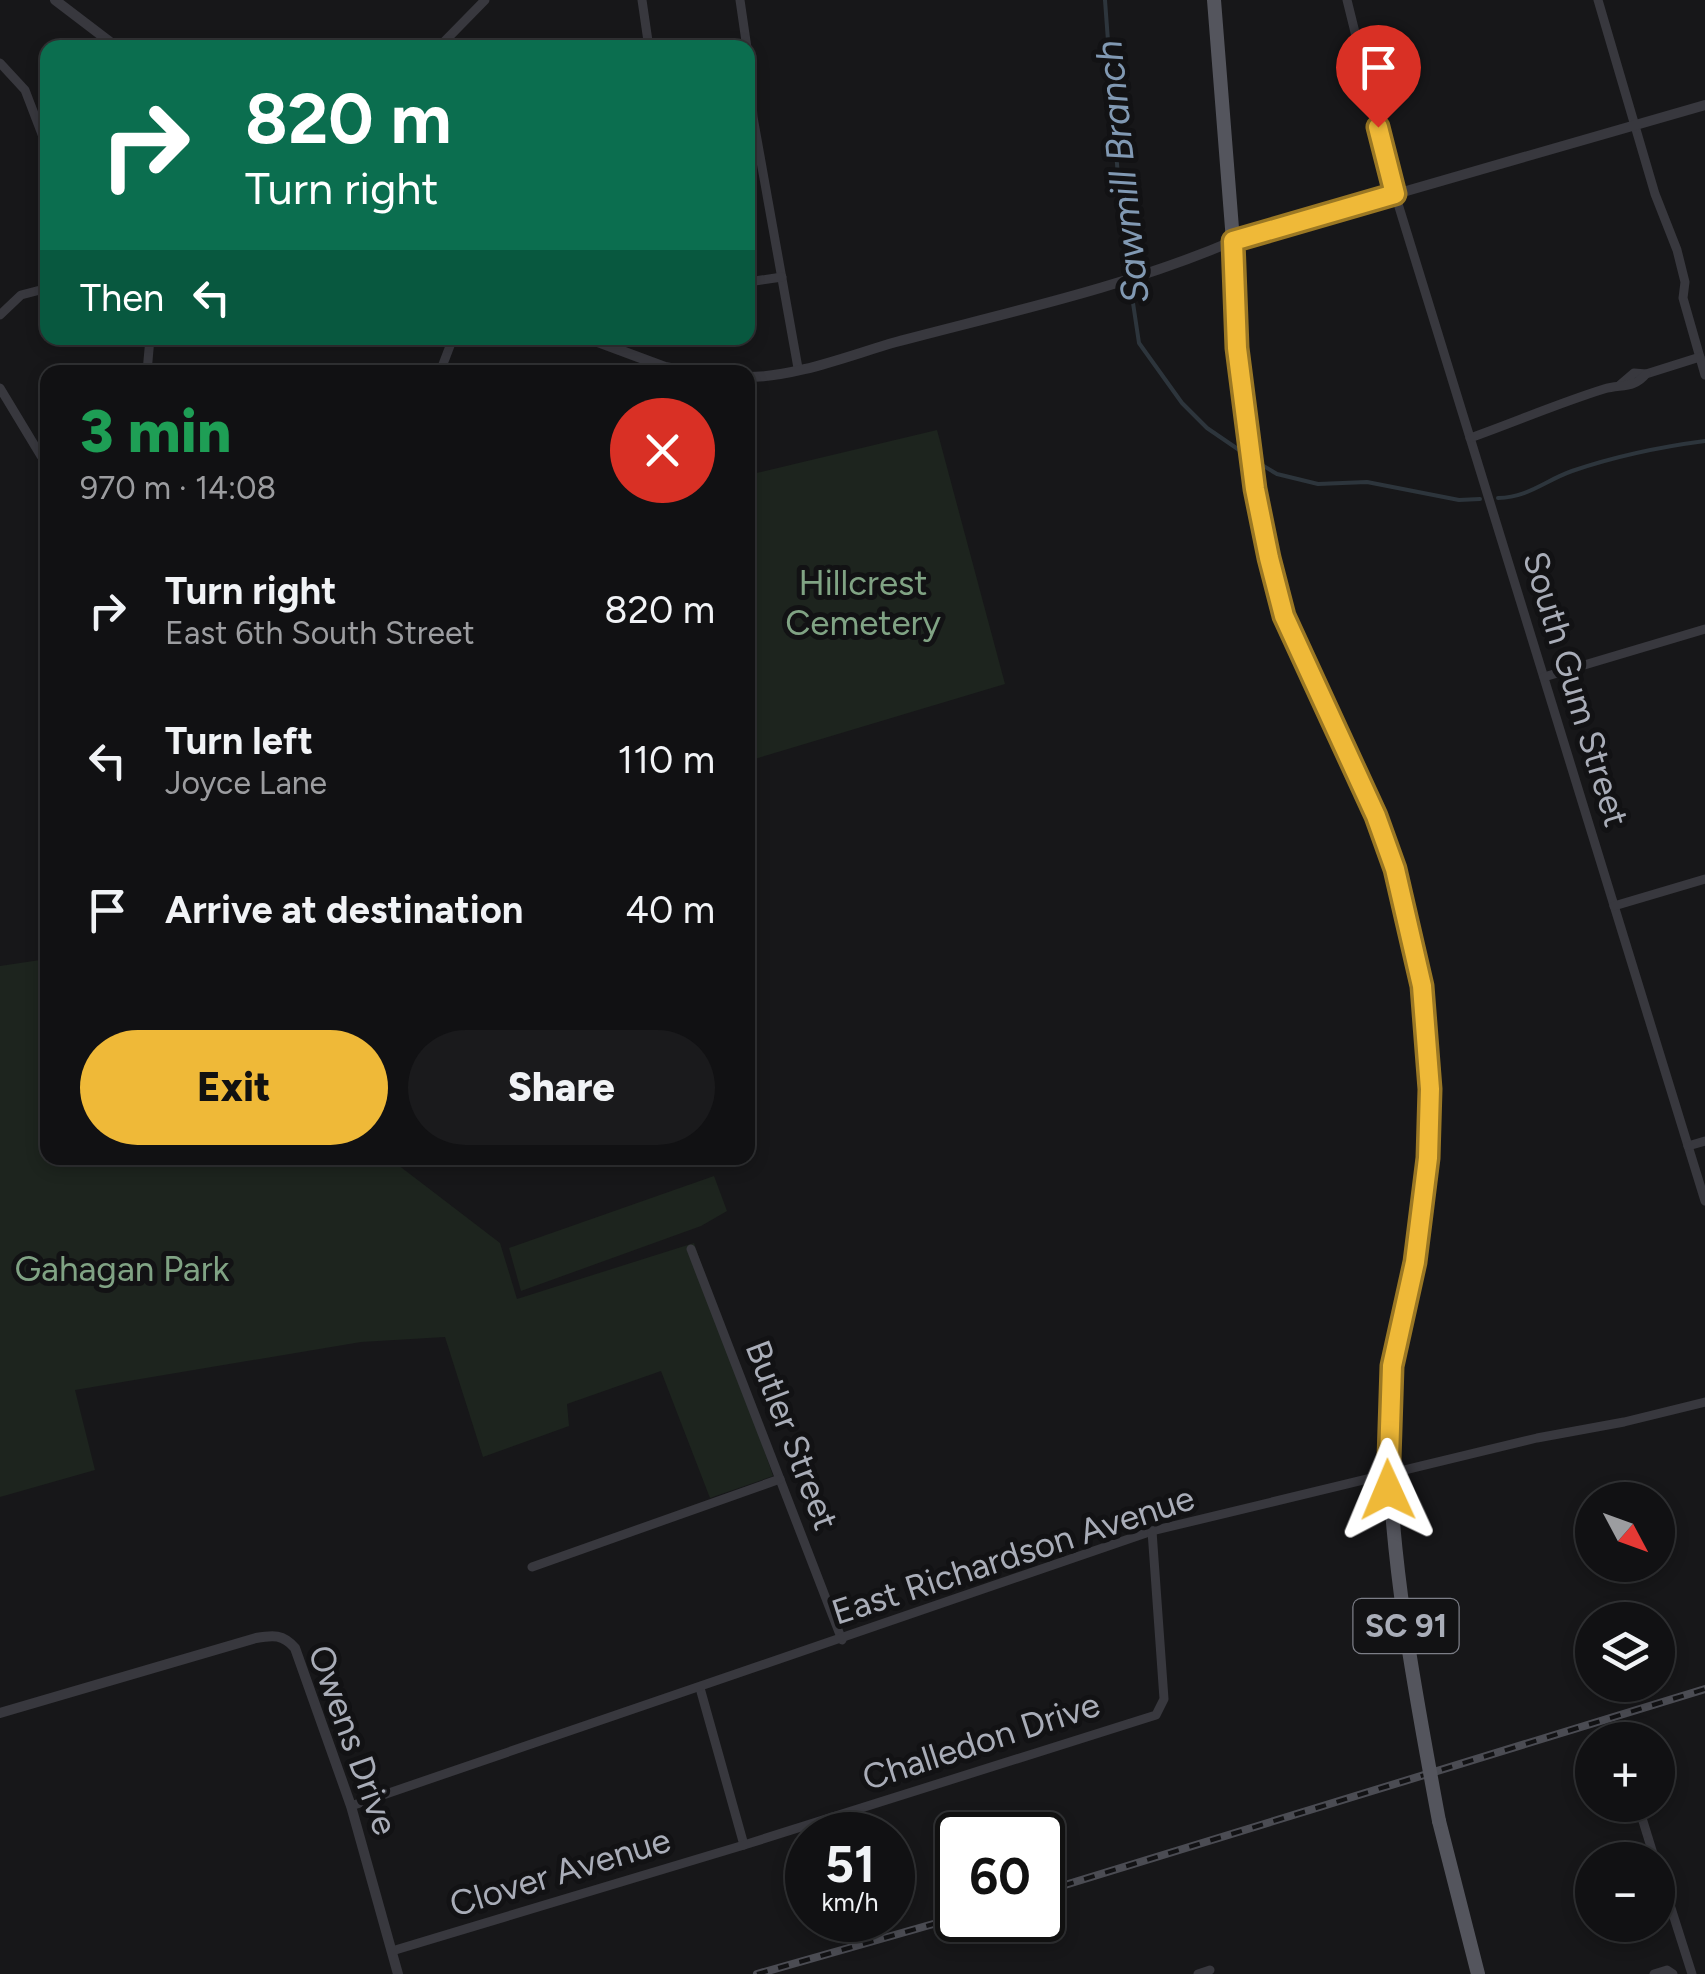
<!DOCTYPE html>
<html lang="en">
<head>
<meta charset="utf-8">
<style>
  body { margin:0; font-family:Figtree,sans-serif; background:#1a1a1c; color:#f1f3f6; height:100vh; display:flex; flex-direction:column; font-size:38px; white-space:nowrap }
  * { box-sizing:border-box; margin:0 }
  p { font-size:32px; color:#9c9da0 }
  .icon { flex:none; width:55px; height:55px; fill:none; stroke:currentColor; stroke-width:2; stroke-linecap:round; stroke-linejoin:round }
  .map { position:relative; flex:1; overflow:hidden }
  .details { position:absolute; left:40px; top:365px; width:715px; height:800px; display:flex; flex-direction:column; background:#111113; border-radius:20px; box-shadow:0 5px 15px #0003,0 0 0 2px #303133 }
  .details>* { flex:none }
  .guide { position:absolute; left:40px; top:40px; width:715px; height:305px; border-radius:20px; box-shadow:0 5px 15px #0003,0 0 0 2px #303133; background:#0b6e4f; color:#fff; overflow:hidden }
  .needle { width:65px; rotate:131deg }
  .controls { position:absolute; left:1575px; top:1482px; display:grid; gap:20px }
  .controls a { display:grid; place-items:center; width:100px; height:100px; border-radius:50%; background:#111113; box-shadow:0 5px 15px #0003,0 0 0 2px #303133; font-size:50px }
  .speed { position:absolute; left:785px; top:1812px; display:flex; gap:20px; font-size:50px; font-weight:700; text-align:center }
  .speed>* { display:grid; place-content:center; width:130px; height:130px; border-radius:50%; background:#111113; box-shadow:0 5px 15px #0003,0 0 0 2px #303133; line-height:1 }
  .speed small { font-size:25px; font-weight:400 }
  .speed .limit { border:5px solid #111; border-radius:15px; background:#fff; color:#111 }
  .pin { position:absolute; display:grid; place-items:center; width:85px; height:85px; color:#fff; margin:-102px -42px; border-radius:50% 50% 50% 0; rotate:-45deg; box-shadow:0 0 10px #0007 }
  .pin .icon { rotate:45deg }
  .me { position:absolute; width:110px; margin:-55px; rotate:359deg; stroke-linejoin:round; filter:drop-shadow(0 0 8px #0008) }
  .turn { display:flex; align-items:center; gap:35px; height:210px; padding:0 40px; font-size:45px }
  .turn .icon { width:130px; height:130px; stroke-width:2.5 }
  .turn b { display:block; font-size:70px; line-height:85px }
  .then { display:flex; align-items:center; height:95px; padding:0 40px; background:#0003; gap:20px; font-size:38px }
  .round { display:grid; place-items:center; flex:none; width:105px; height:105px; border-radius:52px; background:#1a1a1c }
  .head { display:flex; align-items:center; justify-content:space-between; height:170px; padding:0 40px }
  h1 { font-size:60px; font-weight:800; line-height:75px; color:#1e9e55 }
  .cta { display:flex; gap:20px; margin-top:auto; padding:20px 40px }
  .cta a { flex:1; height:115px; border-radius:60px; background:#efb938; color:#111; font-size:40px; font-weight:800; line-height:115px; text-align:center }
  .cta a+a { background:#1a1a1c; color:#f1f3f6 }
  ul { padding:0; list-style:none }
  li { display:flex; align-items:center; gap:30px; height:150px; padding:0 40px }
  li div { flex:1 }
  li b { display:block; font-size:38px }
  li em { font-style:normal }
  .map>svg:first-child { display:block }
  .green { fill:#1d241e }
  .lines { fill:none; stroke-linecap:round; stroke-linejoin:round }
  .stream { stroke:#2d353c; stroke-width:4 }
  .minor { stroke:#38383e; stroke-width:9 }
  .tertiary { stroke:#38383e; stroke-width:10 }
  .primary { stroke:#54555d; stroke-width:14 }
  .rail-casing { stroke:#4b4c53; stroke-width:8 }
  .rail { stroke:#121214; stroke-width:4; stroke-dasharray:11; stroke-linecap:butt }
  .primary-bridge { stroke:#54555d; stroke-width:14 }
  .route-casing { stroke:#9b7824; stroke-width:25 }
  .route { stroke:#efb938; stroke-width:18 }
  .labels { text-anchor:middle; stroke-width:10; stroke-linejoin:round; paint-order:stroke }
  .shield { fill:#121214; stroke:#7c7e87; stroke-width:2.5 }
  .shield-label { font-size:32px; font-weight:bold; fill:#a9adb8 }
  .park-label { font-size:35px; fill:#80a384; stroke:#121214 }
  .street-label { font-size:35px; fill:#a9adb8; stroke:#121214 }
  .water-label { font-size:38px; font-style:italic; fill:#8199b3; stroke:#121214 }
</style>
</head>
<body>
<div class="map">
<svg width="1705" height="1974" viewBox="0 0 1705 1974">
  <rect width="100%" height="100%" fill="#171719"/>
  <g class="green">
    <path d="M937 430 1005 684 748 761V475Z"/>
    <path d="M47 959 48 1158H389L500 1243 517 1299 694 1243 773 1476 710 1498 661 1371 567 1404 569 1426 483 1457 445 1337 361 1342 75 1390 95 1470 0 1497V966Z"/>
    <path d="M714 1176 727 1211 701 1226 521 1291 509 1248Z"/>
  </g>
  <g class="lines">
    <g class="stream">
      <path d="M1105 0 1119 191 1130 274"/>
      <path d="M1130 283 1139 343 1182 403 1207 428 1245 454"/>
      <path d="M1257 462 1277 474 1318 484 1367 482 1459 500 1480 499"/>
      <path d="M1498 498C1529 497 1544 481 1572 471 1616 456 1659 447 1705 441"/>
    </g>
    <g class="minor">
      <path d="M642 0 649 48"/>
      <path d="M740 0 747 48"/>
      <path d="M1347 0 1395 194 1705 1201"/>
      <path d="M1598 0 1655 194 1677 250 1685 282 1683 298 1705 375"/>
      <path d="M438 48 485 0"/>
      <path d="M748 51 753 117 798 368"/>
      <path d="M0 63 25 90 48 150"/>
      <path d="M748 282 782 277"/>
      <path d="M0 315 21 295 48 288"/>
      <path d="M147 372 150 338"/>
      <path d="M440 372 453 338"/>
      <path d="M1620 385 1634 373 1646 374 1700 357"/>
      <path d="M0 388 41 456 48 458"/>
      <path d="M1470 438C1515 422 1559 403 1604 389 1621 384 1634 389 1646 374"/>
      <path d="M1544 677 1705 629"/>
      <path d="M1614 906 1705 879"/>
      <path d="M1688 1146 1705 1141"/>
      <path d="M691 1249 842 1640"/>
      <path d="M532 1567 780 1479"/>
      <path d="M700 1688 744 1845"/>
      <path d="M1616 1736 1617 1740"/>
      <path d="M1638 1805 1655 1860"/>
      <path d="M351 1806 1152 1531 1537 1438 1624 1422 1705 1402"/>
      <path d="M1658 1867 1692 1974"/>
      <path d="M392 1951 744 1845 1156 1715 1164 1699 1152 1531"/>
      <path d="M1198 1974 1210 1970"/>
      <path d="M1654 1974 1667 1970 1673 1974"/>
    </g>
    <g class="tertiary">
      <path d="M55 0 118 48"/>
      <path d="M587 338 665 367 692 372"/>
      <path d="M748 377C796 377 850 355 896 342 1009 312 1126 287 1233 241L1705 105"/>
      <path d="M0 1713 256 1638C273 1635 283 1634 295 1648L351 1806 398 1974"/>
    </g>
    <g class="primary">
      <path d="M1214 0 1233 241 1237 348 1255 489 1269 557 1284 616 1375 816 1395 869 1422 985 1430 1089 1428 1159 1415 1262 1392 1367 1388 1430"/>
      <path d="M1439 1821 1478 1974"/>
    </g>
    <g class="rail-casing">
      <g id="rail">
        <path d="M1042 1892 1705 1689"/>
        <path d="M757 1974 958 1917"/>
      </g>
    </g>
    <use href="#rail" class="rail"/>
    <path class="primary-bridge" d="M1388 1430C1390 1561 1415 1692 1439 1821"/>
  </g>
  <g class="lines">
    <g class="route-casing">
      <path id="route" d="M1378 127 1395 194 1233 241 1237 348 1255 489 1269 558 1284 616 1376 816 1395 869 1422 986 1430 1089 1428 1158 1415 1262 1392 1366 1388 1490"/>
    </g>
    <use href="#route" class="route"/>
  </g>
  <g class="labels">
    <rect class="shield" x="1353.5" y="1599" width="105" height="54" rx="8"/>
    <g class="shield-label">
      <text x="1406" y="1637">SC 91</text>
    </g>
    <g class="park-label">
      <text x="863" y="595">Hillcrest<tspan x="863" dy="40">Cemetery</tspan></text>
      <text x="122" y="1281">Gahagan Park</text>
    </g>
    <g class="street-label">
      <text transform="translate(1576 689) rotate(73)" y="12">South Gum Street</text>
      <text transform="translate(792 1435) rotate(69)" y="12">Butler Street</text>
      <text transform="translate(1013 1555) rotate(-18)" y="12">East Richardson Avenue</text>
      <text transform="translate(353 1740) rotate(70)" y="12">Owens Drive</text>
      <text transform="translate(981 1741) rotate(-18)" y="12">Challedon Drive</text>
      <text transform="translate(560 1872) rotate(-17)" y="12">Clover Avenue</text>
    </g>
    <g class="water-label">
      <text transform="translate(1122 172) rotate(-96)" y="13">Sawmill Branch</text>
    </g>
  </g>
</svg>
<div class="controls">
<a><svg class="needle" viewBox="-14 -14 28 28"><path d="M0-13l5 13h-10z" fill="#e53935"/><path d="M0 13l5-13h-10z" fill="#9c9da0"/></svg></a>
<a><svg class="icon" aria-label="layers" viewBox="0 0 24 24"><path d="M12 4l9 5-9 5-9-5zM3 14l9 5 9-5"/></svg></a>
<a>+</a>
<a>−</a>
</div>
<div class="speed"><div>51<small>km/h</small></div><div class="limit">60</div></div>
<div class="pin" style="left:1378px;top:127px;background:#d93025"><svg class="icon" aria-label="arrive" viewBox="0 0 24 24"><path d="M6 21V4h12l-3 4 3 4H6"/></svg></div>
<svg class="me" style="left:1388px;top:1490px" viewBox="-20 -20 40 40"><path d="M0-17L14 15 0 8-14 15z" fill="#efb938" stroke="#fff" stroke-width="4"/></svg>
<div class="guide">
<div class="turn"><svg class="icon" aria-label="right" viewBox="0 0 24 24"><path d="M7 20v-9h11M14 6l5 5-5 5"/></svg><div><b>820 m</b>Turn right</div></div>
<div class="then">Then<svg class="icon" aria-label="left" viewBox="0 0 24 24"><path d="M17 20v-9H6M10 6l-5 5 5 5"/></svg></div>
</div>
<section class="details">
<div class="head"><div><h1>3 min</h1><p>970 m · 14:08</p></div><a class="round" style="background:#d93025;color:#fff"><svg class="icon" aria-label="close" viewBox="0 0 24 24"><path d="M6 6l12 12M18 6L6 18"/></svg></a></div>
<ul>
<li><svg class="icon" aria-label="right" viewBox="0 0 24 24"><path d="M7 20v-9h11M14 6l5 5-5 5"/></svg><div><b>Turn right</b><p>East 6th South Street</p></div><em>820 m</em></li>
<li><svg class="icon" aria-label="left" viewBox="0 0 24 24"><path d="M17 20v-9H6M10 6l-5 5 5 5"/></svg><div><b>Turn left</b><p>Joyce Lane</p></div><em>110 m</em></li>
<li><svg class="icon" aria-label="arrive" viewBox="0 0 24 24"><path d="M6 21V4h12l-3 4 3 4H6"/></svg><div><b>Arrive at destination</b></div><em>40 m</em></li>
</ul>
<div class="cta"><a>Exit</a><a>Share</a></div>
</section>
</div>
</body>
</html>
